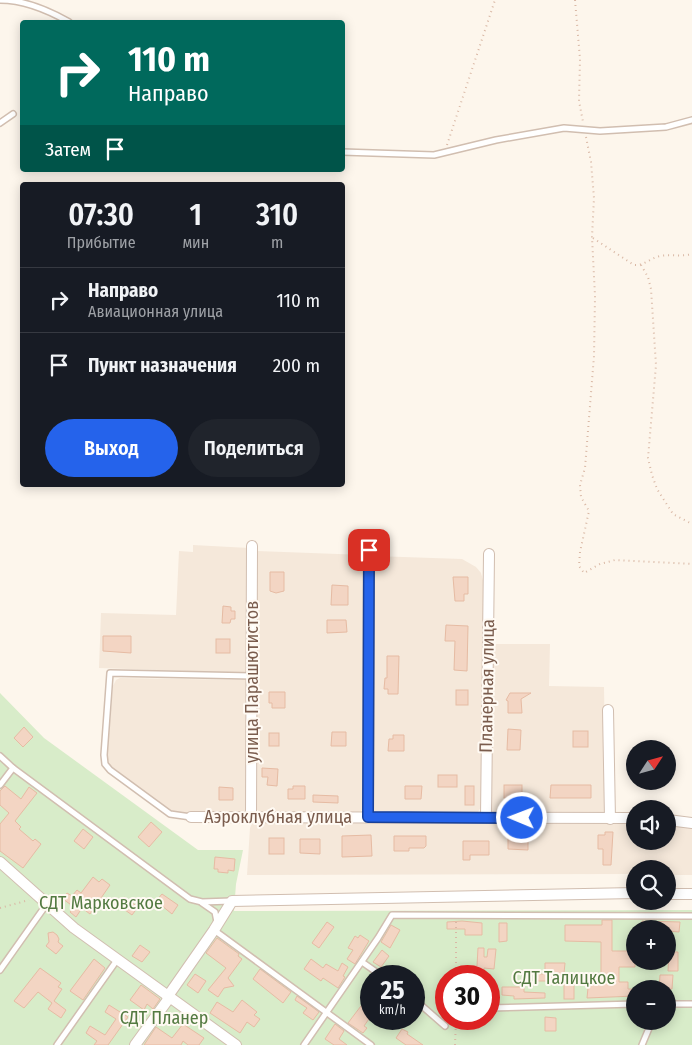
<!DOCTYPE html>
<html lang="ru">
<head>
<meta charset="utf-8">
<style>
  body { margin:0; font-family:"Fira Sans Condensed",sans-serif; background:#20242c; color:#f1f3f6; height:100vh; display:flex; flex-direction:column; font-size:19px; white-space:nowrap }
  * { box-sizing:border-box; margin:0 }
  p { font-size:16px; color:#9ea1a6 }
  .icon { flex:none; width:28px; height:28px; fill:none; stroke:currentColor; stroke-width:2; stroke-linecap:round; stroke-linejoin:round }
  .map { position:relative; flex:1; overflow:hidden }
  .drawer { position:absolute; left:20px; top:182px; width:325px; height:305px; display:flex; flex-direction:column; background:#171b24; border-radius:5px; box-shadow:0 2px 12px #0003 }
  .drawer>* { flex:none }
  .banner { position:absolute; left:20px; top:20px; width:325px; height:152px; border-radius:5px; box-shadow:0 2px 12px #0003; background:#00695c; color:#fff; overflow:hidden }
  .needle { width:32px; rotate:54deg }
  .controls { position:absolute; left:626px; top:740px; display:grid; gap:10px }
  .controls a { display:grid; place-items:center; width:50px; height:50px; border-radius:50%; background:#171b24; box-shadow:0 2px 12px #0003; font-size:25px }
  .speed { position:absolute; left:360px; top:965px; display:flex; gap:10px; font-size:25px; font-weight:700; text-align:center }
  .speed>* { display:grid; place-content:center; width:65px; height:65px; border-radius:50%; background:#171b24; box-shadow:0 2px 12px #0003; line-height:1 }
  .speed small { font-size:12px; font-weight:400 }
  .speed .limit { border:8px solid #d22; background:#fff; color:#111 }
  .pin { position:absolute; display:grid; place-items:center; width:42px; height:42px; color:#fff; margin:-21px; border-radius:10px; box-shadow:0 2px 8px #0006 }
  .me { position:absolute; width:55px; margin:-28px; rotate:271deg; stroke-linejoin:round; filter:drop-shadow(0 0 4px #0008) }
  .turn { display:flex; align-items:center; gap:18px; height:105px; padding:0 25px; font-size:22px }
  .turn .icon { width:65px; height:65px; stroke-width:2.5 }
  .turn b { display:block; font-size:35px; line-height:42px }
  .then { display:flex; align-items:center; height:48px; padding:0 25px; background:#0003; gap:10px; font-size:19px }
  .eta { display:flex; justify-content:space-evenly; align-items:center; height:85px; text-align:center }
  .eta b { font-size:30px; font-weight:600; line-height:35px }
  .primary-button { display:flex; gap:10px; margin-top:auto; padding:10px 25px }
  .primary-button a { flex:1; height:58px; border-radius:30px; background:#2563eb; color:#fff; font-size:20px; font-weight:600; line-height:58px; text-align:center }
  .primary-button a+a { background:#20242c; color:#f1f3f6 }
  ul { padding:0; list-style:none }
  li { display:flex; align-items:center; gap:15px; height:65px; padding:0 25px; border-top:1px solid #363941 }
  li div { flex:1 }
  li b { display:block; font-size:19px }
  li em { font-style:normal }
  .map>svg:first-child { display:block }
  .residential { fill:#f5e8da }
  .green { fill:#d8ecc9; fill-rule:evenodd }
  .building { fill:#f3d5c3; stroke:#e6bba3 }
  .lines { fill:none; stroke-linecap:round; stroke-linejoin:round }
  .lane-casing { stroke:#d1beb0; stroke-width:8 }
  .street-casing { stroke:#d1beb0; stroke-width:12 }
  .path { stroke:#d9b8a5; stroke-width:2; stroke-dasharray:1 4; stroke-linecap:butt }
  .lane { stroke:#fff; stroke-width:5 }
  .street { stroke:#fff; stroke-width:10 }
  .route-casing { stroke:#184099; stroke-width:12 }
  .route { stroke:#2563eb; stroke-width:9 }
  .labels { text-anchor:middle; stroke-width:4; stroke-linejoin:round; paint-order:stroke }
  .street-label { font-size:18px; fill:#7a5c4d; stroke:#fffaf3 }
  .park-label { font-size:18px; fill:#537a41; stroke:#fffaf3 }
</style>
</head>
<body>
<div class="map">
<svg width="692" height="1045" viewBox="0 0 692 1045">
  <rect width="100%" height="100%" fill="#fdf6ec"/>
  <g class="residential">
    <path d="M193 545 249 548 247 673 99 668 101 613 176 615 179 551 193 552Z"/>
    <path d="M257 551 365 555 363 809 358 813H262L256 809 253 803Z"/>
    <path d="M374 556 462 559 476 567 481 573 484 584 481 807 478 812H374L371 810Z"/>
    <path d="M491 644H550L549 686 604 687 606 806 604 813H490Z"/>
    <path d="M120 678 247 680 246 812 245 814 174 813 165 808 111 767 107 757 113 686 116 680Z"/>
    <path d="M256 820 635 824V841H668V825L692 827V875H668V869H635V874L247 875 250 828 253 821Z"/>
  </g>
  <path class="green" d="M0 693 44 738 198 850H243L236 884 234 911 692 910V1045H0ZM635 929H668V961H635ZM371 976H414V1019H371ZM446 976H489V1019H446ZM635 989H668V1021H635Z"/>
  <g class="building">
    <path d="M270 572H284V591L276 593 270 591Z"/>
    <path d="M453 577H468V594H464V601H455Z"/>
    <path d="M332 585 348 586V605H331Z"/>
    <path d="M223 606 231 607V611H235V619H231L230 623H222Z"/>
    <path d="M327 620H346L347 632 327 633Z"/>
    <path d="M446 625 468 626 467 671 454 670 455 641H445Z"/>
    <path d="M103 636H131V653L103 651Z"/>
    <rect x="216" y="639" width="14" height="14"/>
    <path d="M387 656H399L398 694H388V689H384L385 678H387Z"/>
    <rect x="456" y="690" width="12" height="15"/>
    <path d="M269 692H285V708H272V703H269Z"/>
    <path d="M510 693H531L521 699 522 713H508V701L506 700Z"/>
    <path d="M24 727 33 737 23 747 14 738Z"/>
    <path d="M508 729 521 730 520 750H507Z"/>
    <rect x="573" y="731" width="15" height="16"/>
    <path d="M332 732H346V746H331Z"/>
    <rect x="269" y="733" width="10" height="13"/>
    <path d="M393 735H404V751H388L389 739H393Z"/>
    <path d="M262 768 278 769 277 786 267 785 268 777H262Z"/>
    <rect x="438" y="775" width="19" height="12"/>
    <rect x="504" y="785" width="18" height="13"/>
    <path d="M551 785H591V798H550Z"/>
    <path d="M5 786 21 799 29 787 37 793 15 821 21 827 19 829 33 841 35 839 41 844 23 868 0 851V824L9 813 0 805V791Z"/>
    <path d="M293 786H305V799H288V789H293Z"/>
    <path d="M405 786H422L421 799H405Z"/>
    <rect x="465" y="786" width="9" height="19"/>
    <path d="M219 787 233 788V800H219Z"/>
    <path d="M313 795 338 796V803L313 802Z"/>
    <path d="M151 822 162 832 149 847 138 837Z"/>
    <path d="M83 829 93 837 84 849 74 841Z"/>
    <path d="M605 832H613L611 865H603V849H598V835H605Z"/>
    <path d="M371 835 372 856 342 857V836Z"/>
    <path d="M394 836H426V846L424 848H409V851H394Z"/>
    <path d="M508 837H528V850L508 849Z"/>
    <rect x="269" y="838" width="15" height="16"/>
    <path d="M300 839H320V854L300 853Z"/>
    <path d="M463 841H489V855H470V860H463Z"/>
    <path d="M215 857 235 859 234 871 228 870V873L218 872V869H214Z"/>
    <path d="M93 877 99 882 102 879 110 885 90 914 82 908 76 917 70 912 74 907 63 899 67 893 72 896 77 890 81 893Z"/>
    <path d="M162 894 178 905 172 914 156 901Z"/>
    <path d="M124 897 138 907 132 915 118 905Z"/>
    <path d="M602 920H612V951H635V967H619V982H628V989H635V996L587 998 589 978 598 979 599 974H601V942L565 941V925H602Z"/>
    <path d="M462 921 482 923V935H465V929H447V922Z"/>
    <path d="M642 921 680 922 679 932 668 931 666 928H642Z"/>
    <path d="M327 922 334 927 319 948 312 943Z"/>
    <path d="M499 923H507V941L499 942Z"/>
    <path d="M391 925 400 930 390 948 381 942Z"/>
    <path d="M53 932 57 935 59 939 58 942 63 946 56 954 46 946 49 942 48 933Z"/>
    <path d="M360 935 369 941 355 964 347 959 353 950 348 948 355 936 358 938Z"/>
    <path d="M217 938 239 954 238 956 242 959 228 978 234 986 224 988 218 997 208 990 226 968 206 953Z"/>
    <path d="M140 945 150 952 142 962 132 956Z"/>
    <path d="M478 948H484V957H487L488 949H496L494 969 484 968V973L465 974V966H477Z"/>
    <path d="M382 950 389 956 381 967 373 962Z"/>
    <path d="M669 952H678V971H668Z"/>
    <path d="M94 959 105 968 83 1000 70 991Z"/>
    <path d="M311 959 323 968 326 964 338 971 342 963 348 967 343 976 345 977 338 988 323 978 321 981 304 969Z"/>
    <path d="M545 963H565L564 973H570V981H538L537 974H545Z"/>
    <path d="M40 968 61 983 58 987 62 989 54 1001 66 1010 61 1018 48 1009 52 1003 38 992 24 1008 14 1001Z"/>
    <path d="M260 969 291 992 283 1003 253 979Z"/>
    <path d="M195 974 206 981 198 993 187 985Z"/>
    <path d="M660 975H673L672 989H659Z"/>
    <rect x="564" y="984" width="10" height="15"/>
    <path d="M141 985 160 999 153 1009 147 1004 144 1010 130 1000Z"/>
    <path d="M502 987H524V992L545 993V998L514 999V996L502 995Z"/>
    <path d="M297 996 319 1012 313 1020 303 1013 307 1008 295 1000Z"/>
    <path d="M242 1000 257 1012 254 1015 260 1019 254 1027 247 1022 240 1033 210 1013 217 1002 233 1012Z"/>
    <path d="M364 1002 371 1007V1016L364 1026 367 1028 363 1033 348 1023Z"/>
    <path d="M109 1005 128 1017 108 1045H94L97 1041 86 1033 90 1026 105 1035 116 1019 105 1012Z"/>
    <path d="M545 1017 556 1018V1031H545Z"/>
    <path d="M463 1019H480L479 1028 463 1026Z"/>
    <path d="M183 1024 204 1038 199 1045H188L183 1041 181 1045H144L156 1027 172 1038Z"/>
    <path d="M335 1024 344 1031 339 1039 347 1045H334L325 1039Z"/>
    <path d="M402 1029 408 1032 407 1034 423 1045H406L396 1038Z"/>
  </g>
  <g class="lines">
    <g class="lane-casing">
      <g id="lane">
        <path d="M0 0C25 0 48 10 69 22"/>
        <path d="M0 123 13 114"/>
        <path d="M342 152 434 155 496 140 564 128 600 131 666 127 692 120"/>
        <path d="M0 756 13 768 190 899 202 902 231 901"/>
        <path d="M0 785 13 768"/>
        <path d="M191 817 170 814 110 770 105 764 104 755 110 673 252 676"/>
        <path d="M202 903 215 912 217 922"/>
        <path d="M214 930 371 1045"/>
        <path d="M362 962 382 976"/>
        <path d="M0 970 46 905"/>
        <path d="M414 999 445 1026"/>
        <path d="M668 1004H692"/>
        <path d="M489 1008 635 1004"/>
        <path d="M57 1045 117 960"/>
        <path d="M304 1045 378 938 392 915 692 916"/>
        <path d="M642 1045 652 1021"/>
      </g>
    </g>
    <g class="street-casing">
      <g id="street">
        <path d="M608 710 610 819"/>
        <path d="M191 817 635 818"/>
        <path d="M251 817 252 546"/>
        <path d="M368 817 369 550"/>
        <path d="M486 817 489 554"/>
        <path d="M668 820 692 823"/>
        <path d="M0 862 74 928 236 1045"/>
        <path d="M668 894H692"/>
        <path d="M135 1045 167 1001 168 996 214 930 232 901 635 893"/>
      </g>
    </g>
    <g class="path">
      <path d="M575 0 580 59 579 101 583 122"/>
      <path d="M586 137 591 162 594 198 592 237 595 296 594 356 585 468 580 485 581 497 589 511 580 552 579 566 584 573 600 564 615 560 692 564"/>
      <path d="M447 145 495 0"/>
      <path d="M593 238 634 265C644 266 650 258 660 256 671 254 681 257 692 254"/>
      <path d="M641 265 648 277 651 289 656 365 648 458 652 475 657 489 673 514 692 524"/>
      <path d="M0 908 29 900"/>
      <path d="M456 922V976"/>
      <path d="M455 1045 456 1019"/>
    </g>
    <use href="#lane" class="lane"/>
    <use href="#street" class="street"/>
  </g>
  <g class="lines">
    <g class="route-casing">
      <path id="route" d="M369 550 368 817 522 818"/>
    </g>
    <use href="#route" class="route"/>
  </g>
  <g class="labels">
    <g class="street-label">
      <text transform="translate(252 682) rotate(-90)" y="6">улица Парашютистов</text>
      <text transform="translate(487 686) rotate(-89)" y="6">Планерная улица</text>
      <text x="278" y="823">Аэроклубная улица</text>
    </g>
    <g class="park-label">
      <text x="101" y="909">СДТ Марковское</text>
      <text x="564" y="984">СДТ Талицкое</text>
      <text x="164" y="1024">СДТ Планер</text>
    </g>
  </g>
</svg>
<div class="controls">
<a><svg class="needle" viewBox="-14 -14 28 28"><path d="M0-13l5 13h-10z" fill="#e53935"/><path d="M0 13l5-13h-10z" fill="#9ea1a6"/></svg></a>
<a><svg class="icon" aria-label="sound" viewBox="0 0 24 24"><path d="M4 9h4l5-4v14l-5-4H4zM17 9q2 3 0 6"/></svg></a>
<a><svg class="icon" aria-label="search" viewBox="0 0 24 24"><circle cx="10" cy="10" r="6"/><path d="M15 15l6 6"/></svg></a>
<a>+</a>
<a>−</a>
</div>
<div class="speed"><div>25<small>km/h</small></div><div class="limit">30</div></div>
<div class="pin" style="left:369px;top:550px;background:#d93025"><svg class="icon" aria-label="arrive" viewBox="0 0 24 24"><path d="M6 21V4h12l-3 4 3 4H6"/></svg></div>
<svg class="me" style="left:522px;top:818px" viewBox="-20 -20 40 40"><circle r="17" fill="#2563eb" stroke="#fff" stroke-width="3"/><path d="M0-11L8 9 0 5-8 9z" fill="#fff"/></svg>
<div class="banner">
<div class="turn"><svg class="icon" aria-label="right" viewBox="0 0 24 24"><path d="M7 20v-9h11M14 6l5 5-5 5"/></svg><div><b>110 m</b>Направо</div></div>
<div class="then">Затем<svg class="icon" aria-label="arrive" viewBox="0 0 24 24"><path d="M6 21V4h12l-3 4 3 4H6"/></svg></div>
</div>
<section class="drawer">
<div class="eta">
<div><b>07:30</b><p>Прибытие</p></div>
<div><b>1</b><p>мин</p></div>
<div><b>310</b><p>m</p></div>
</div>
<ul>
<li><svg class="icon" aria-label="right" viewBox="0 0 24 24"><path d="M7 20v-9h11M14 6l5 5-5 5"/></svg><div><b>Направо</b><p>Авиационная улица</p></div><em>110 m</em></li>
<li><svg class="icon" aria-label="arrive" viewBox="0 0 24 24"><path d="M6 21V4h12l-3 4 3 4H6"/></svg><div><b>Пункт назначения</b></div><em>200 m</em></li>
</ul>
<div class="primary-button"><a>Выход</a><a>Поделиться</a></div>
</section>
</div>
</body>
</html>
